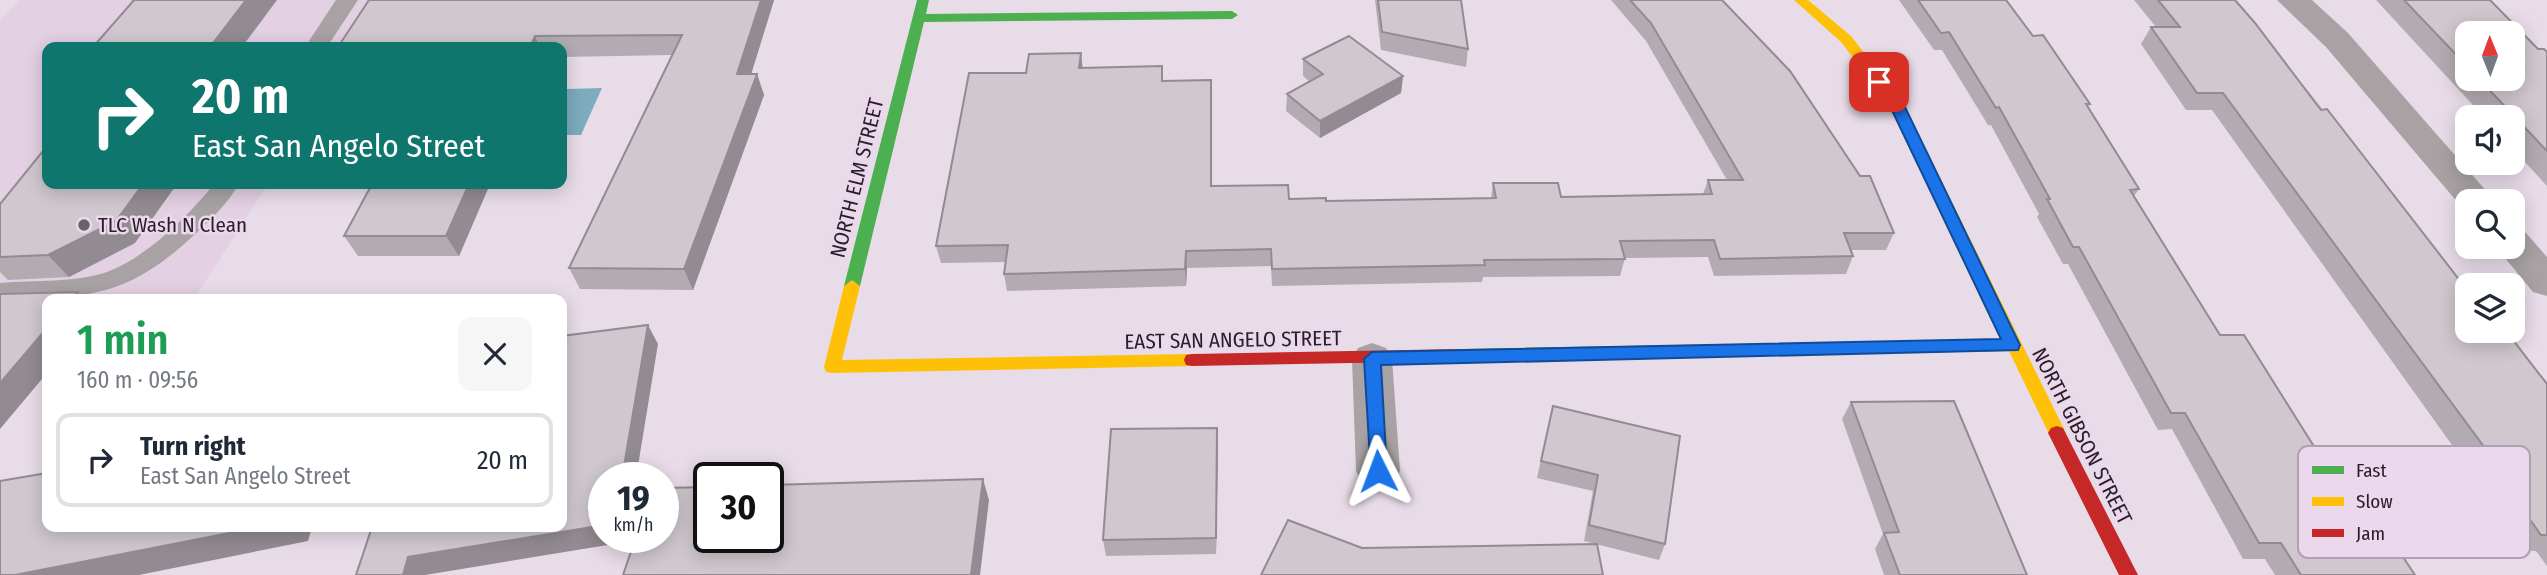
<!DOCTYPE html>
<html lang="en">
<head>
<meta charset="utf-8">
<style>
  body { margin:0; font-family:"Fira Sans Condensed",sans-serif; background:#f6f6f7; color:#1f2937; height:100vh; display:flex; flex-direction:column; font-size:26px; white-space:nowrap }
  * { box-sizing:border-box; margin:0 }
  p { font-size:23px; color:#747a83 }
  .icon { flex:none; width:38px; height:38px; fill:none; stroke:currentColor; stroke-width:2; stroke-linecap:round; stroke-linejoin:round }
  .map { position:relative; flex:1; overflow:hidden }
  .panel { position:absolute; left:42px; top:294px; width:525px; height:238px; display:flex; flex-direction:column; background:#fff; border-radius:14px; box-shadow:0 4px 18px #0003 }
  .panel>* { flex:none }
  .guide { position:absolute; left:42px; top:42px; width:525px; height:147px; border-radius:14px; box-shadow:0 4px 18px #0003; background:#0f766e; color:#fff; overflow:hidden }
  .needle { width:46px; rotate:359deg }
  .tools { position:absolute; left:2455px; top:21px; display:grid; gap:14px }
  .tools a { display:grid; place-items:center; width:70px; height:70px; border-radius:14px; background:#fff; box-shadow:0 4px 18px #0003; font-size:35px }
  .speed { position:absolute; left:588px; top:462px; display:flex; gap:14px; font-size:35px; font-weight:700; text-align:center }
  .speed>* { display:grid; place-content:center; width:91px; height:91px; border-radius:50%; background:#fff; box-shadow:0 4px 18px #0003; line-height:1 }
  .speed small { font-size:18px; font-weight:400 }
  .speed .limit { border:4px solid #111; border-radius:10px; background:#fff; color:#111 }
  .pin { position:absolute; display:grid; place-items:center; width:60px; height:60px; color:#fff; margin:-30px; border-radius:14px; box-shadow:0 4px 10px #0006 }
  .me { position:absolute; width:77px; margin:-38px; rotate:357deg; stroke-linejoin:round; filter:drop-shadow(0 0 5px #0008) }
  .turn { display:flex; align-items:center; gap:24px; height:147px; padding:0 35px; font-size:32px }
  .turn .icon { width:91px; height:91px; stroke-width:2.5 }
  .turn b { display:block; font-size:49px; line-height:60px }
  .round { display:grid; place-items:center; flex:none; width:74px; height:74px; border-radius:14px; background:#f6f6f7 }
  .head { display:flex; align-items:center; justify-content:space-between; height:119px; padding:0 35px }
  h1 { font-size:42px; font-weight:600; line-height:52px; color:#1e9e55 }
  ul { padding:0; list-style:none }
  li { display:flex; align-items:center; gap:21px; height:94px; margin:0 14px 10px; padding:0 21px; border:4px solid #e0e1e3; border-radius:14px }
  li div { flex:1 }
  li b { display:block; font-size:26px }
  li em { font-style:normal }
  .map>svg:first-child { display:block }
  .built { fill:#e3d0e3 }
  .water { fill:#7cacbd }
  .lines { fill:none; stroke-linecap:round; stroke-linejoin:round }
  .lane { fill:#a8a2a5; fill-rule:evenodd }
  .street { fill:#a8a2a5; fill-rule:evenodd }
  .fast { fill:#4caf50; fill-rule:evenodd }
  .slow { fill:#ffc107; fill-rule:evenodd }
  .jam { fill:#c62828; fill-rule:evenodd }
  .wall { fill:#b3abb2; fill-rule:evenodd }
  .shaded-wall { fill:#928b91 }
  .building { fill:#d0c7cf; stroke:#928b91; stroke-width:2 }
  .route { fill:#1a73e8; stroke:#114b97; stroke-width:2 }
  .poi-dot { fill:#6a616a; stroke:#ecd8ec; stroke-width:2.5 }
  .labels { text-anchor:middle; stroke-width:5; stroke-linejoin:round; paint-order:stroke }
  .street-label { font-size:21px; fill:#261f26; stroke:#ecd8ec }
  .poi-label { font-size:21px; fill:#261f26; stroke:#ecd8ec; text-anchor:start }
  .key { fill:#ecd8ec; stroke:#b1a0b1; stroke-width:2 }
  .key-label { font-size:19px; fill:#261f26 }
</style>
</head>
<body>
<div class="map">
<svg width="2547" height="575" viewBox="0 0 2547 575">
  <rect width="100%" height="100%" fill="#e8dce8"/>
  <path class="built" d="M19 0H385L355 47H47V184H268L194 299H47L0 310V21Z"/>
  <path class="water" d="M602 88 581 135H562V101L567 89Z"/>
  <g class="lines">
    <g class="lane">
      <path d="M336 0H358L327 47H305Z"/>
      <path d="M214 184H239C227 204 210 221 193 236 124 300 88 295 0 303V283C34 280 74 283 107 272 147 257 188 216 214 184Z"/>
    </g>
    <g class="street">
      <path d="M2277 0H2312L2348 33 2495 201H2468V211L2464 210 2326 47Z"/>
      <path d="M2513 230 2526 233 2547 257V296L2533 292 2496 247H2513Z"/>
      <path d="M1372 343 1386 348 1392 359 1400 471 1393 484 1378 489 1363 484 1356 471 1352 359 1358 348Z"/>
    </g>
    <g class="fast">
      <path d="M917 0H929L926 14 1232 11 1238 15 1232 19 924 22 860 286 852 292 844 286Z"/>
      <path d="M2012 339 2018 341 2020 345 2018 349 2012 351 1461 361 1455 360 1453 355 1455 350 1461 349Z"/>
    </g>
    <g class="slow">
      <path d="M1794 0H1808L1851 36 1903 103 2066 433 2063 438 2057 440 2051 438 1890 105 1841 42Z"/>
      <path d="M852 280 860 286 842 360 1192 354 1198 355 1200 360 1198 365 1192 366 832 373 826 372 824 367 844 286Z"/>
    </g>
    <g class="jam">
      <path d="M1461 349 1467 350 1469 355 1467 360 1461 361 1192 366 1186 365 1184 360 1186 355 1192 354Z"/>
      <path d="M2057 426 2063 428 2138 575H2119L2048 433 2051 428Z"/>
    </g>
  </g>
  <g class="wall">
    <path d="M774 0 751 74H757L764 95 693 290 580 289 569 268 672 55 562 57V47H338Z"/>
    <path d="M1375 0H1461L1468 49 1466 67 1381 50Z"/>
    <path d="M1611 0H1722L1894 233 1886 250H1851L1853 256 1846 274 1714 276 1708 257 1625 258 1620 276 1483 277 1482 282 1272 286 1271 266 1187 268 1186 286 1007 291 1004 274 1006 262 941 263 936 246 1026 73 1083 67 1163 81 1212 98V186L1289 199 1326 201 1491 198 1493 183 1561 197 1703 194 1708 180H1727L1646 41Z"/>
    <path d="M1899 0H2006L2033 36 2090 104 2088 107 2139 189 2134 196 2220 335 2384 558 2415 575H2275L2265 559H2243L2172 429 2158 430 2068 264H2063L2037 217 2039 214 1991 125H1988L1942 50H1934Z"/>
    <path d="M2134 0H2235L2468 291 2547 384V566L2536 551H2521L2468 476 2472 473 2212 110H2186L2141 44 2151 27H2156Z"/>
    <path d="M2376 0H2490L2538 49 2547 52V186L2513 149V117H2484ZM2468 33 2513 79H2468Z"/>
    <path d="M1303 59 1403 76 1401 93 1320 138 1286 111 1287 94 1310 82 1303 76Z"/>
    <path d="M490 184 459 256H358L344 236Z"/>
    <path d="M0 204 135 243 69 277 8 280 0 272Z"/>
    <path d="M1851 402 2027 575H1884L1875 549 1883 534 1842 419Z"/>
    <path d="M1549 423 1665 544 1659 560 1584 541 1593 491 1537 478Z"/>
    <path d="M1217 428 1218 445 1216 554 1106 556 1103 540Z"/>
  </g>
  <g class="shaded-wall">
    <path d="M246 0H277L242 47H210Z"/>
    <path d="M761 0H774L745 94 737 74Z"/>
    <path d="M535 36 540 47H530Z"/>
    <path d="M1081 53 1083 71 1079 68Z"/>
    <path d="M757 74 764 95 693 290 684 269Z"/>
    <path d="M1403 76 1401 93 1320 138V121Z"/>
    <path d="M1211 80 1212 98 1211 204Z"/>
    <path d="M143 184H177L135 243 69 277 48 255Z"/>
    <path d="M469 184H490L459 256 446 236Z"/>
    <path d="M1186 251 1187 268 1186 286 1185 269Z"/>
    <path d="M78 292 84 299H72Z"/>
    <path d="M648 325 658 344 636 478H622Z"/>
    <path d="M47 328V373L0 429V383Z"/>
    <path d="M1217 428 1218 445 1216 554V538Z"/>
    <path d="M983 479 989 500 980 575H971Z"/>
    <path d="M604 525V537H627L626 542 425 575H403L408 557Z"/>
    <path d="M260 527H312L308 541 139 575H15Z"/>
  </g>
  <g class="building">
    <path d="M134 0H246L210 47H93Z"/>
    <path d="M369 0H761L737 74H757L684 269 569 268 682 35 535 36 530 47H338Z"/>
    <path d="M1378 0H1461L1468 49 1382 32Z"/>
    <path d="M1630 0H1722L1790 71 1860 176H1870L1894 233H1844L1853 256 1720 259 1714 240 1620 241 1625 259 1484 260 1485 265 1272 269 1271 249 1186 251 1185 269 1004 274 1008 245 936 246 969 73H1026L1029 54 1081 53 1079 68 1162 66V81L1211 80V186L1288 185 1289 199 1326 198V201L1496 198 1493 183H1558L1561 197 1712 194 1708 180H1743L1651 23Z"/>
    <path d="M1918 0H2006L2033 36 2043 35 2090 104H2086L2139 189 2130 190 2220 335H2244L2384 558 2403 557 2415 575H2301L2281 543H2259L2185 413H2171L2079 247H2073L2047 199H2050L1999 107 1996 108 1949 32 1941 33Z"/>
    <path d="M2158 0H2235L2255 23 2321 110 2327 109 2468 291V331H2506L2547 384V535H2541L2487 459H2493L2223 93H2197L2151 27H2180Z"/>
    <path d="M2404 0H2490L2538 49H2544L2547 52V151L2479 79H2513V33H2468V67Z"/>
    <path d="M1349 36 1403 76 1320 121 1287 94 1323 74 1303 59Z"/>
    <path d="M47 146V184H143L116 221 48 255 0 257V204Z"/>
    <path d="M372 184H469L446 236H344Z"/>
    <path d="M78 292 72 299H47V328L0 383V294Z"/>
    <path d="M648 325 622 478H604V525L408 557 403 575H356L372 527H562V336Z"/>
    <path d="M1954 401 2027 575H1900L1884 533 1899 532 1851 402Z"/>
    <path d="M1553 406 1680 436 1665 544 1589 525 1598 475 1541 461Z"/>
    <path d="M1217 428 1216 538 1103 540 1111 429Z"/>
    <path d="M47 473V527H260L15 575H0V481Z"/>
    <path d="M983 479 971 575H623L636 537H663V488L709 487V537H768V485Z"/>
    <path d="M1288 520 1362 548 1597 544 1603 575H1261Z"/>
  </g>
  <path class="route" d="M1879 77 1884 79 1903 103 2020 345 2018 350 1381 365 1387 471 1384 476H1371L1364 359 1372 352 2001 339 1889 104 1872 82Z"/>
  <circle class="poi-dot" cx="84" cy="225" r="7"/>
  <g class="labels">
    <g class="street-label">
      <text transform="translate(857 178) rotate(-76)" y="7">NORTH ELM STREET</text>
      <text transform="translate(1233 340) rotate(-1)" y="7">EAST SAN ANGELO STREET</text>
      <text transform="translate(2082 436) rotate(63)" y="7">NORTH GIBSON STREET</text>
    </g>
    <g class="poi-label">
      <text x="98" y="232">TLC Wash N Clean</text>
    </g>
  </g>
  <rect x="2298" y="446" width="232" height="112" rx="10" class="key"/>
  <rect x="2312" y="466" width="32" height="8" fill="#4caf50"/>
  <rect x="2312" y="497" width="32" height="9" fill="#ffc107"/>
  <rect x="2312" y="529" width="32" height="8" fill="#c62828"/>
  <g class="key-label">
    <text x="2356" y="477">Fast</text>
    <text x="2356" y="508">Slow</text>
    <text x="2356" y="540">Jam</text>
  </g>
</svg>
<div class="tools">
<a><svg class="needle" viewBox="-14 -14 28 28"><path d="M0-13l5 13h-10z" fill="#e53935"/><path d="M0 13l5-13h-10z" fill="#747a83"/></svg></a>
<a><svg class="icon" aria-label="sound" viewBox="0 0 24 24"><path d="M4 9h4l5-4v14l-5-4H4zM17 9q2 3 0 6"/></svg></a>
<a><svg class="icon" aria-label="search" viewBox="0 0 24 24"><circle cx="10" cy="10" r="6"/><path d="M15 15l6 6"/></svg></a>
<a><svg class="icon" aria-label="layers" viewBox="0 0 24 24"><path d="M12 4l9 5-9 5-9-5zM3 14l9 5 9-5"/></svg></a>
</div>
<div class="speed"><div>19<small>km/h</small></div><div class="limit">30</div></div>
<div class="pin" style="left:1879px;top:82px;background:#d93025"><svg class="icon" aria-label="arrive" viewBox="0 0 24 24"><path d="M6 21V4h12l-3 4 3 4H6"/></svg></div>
<svg class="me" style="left:1378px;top:471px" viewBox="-20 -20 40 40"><path d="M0-17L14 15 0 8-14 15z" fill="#1a73e8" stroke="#fff" stroke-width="4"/></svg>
<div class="guide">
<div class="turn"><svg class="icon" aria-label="right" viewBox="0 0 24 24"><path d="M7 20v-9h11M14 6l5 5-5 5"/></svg><div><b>20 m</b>East San Angelo Street</div></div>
</div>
<section class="panel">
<div class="head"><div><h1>1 min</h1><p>160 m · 09:56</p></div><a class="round"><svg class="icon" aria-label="close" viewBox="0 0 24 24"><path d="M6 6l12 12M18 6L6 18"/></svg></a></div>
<ul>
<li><svg class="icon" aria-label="right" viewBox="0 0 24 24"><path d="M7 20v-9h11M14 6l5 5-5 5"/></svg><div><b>Turn right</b><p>East San Angelo Street</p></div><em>20 m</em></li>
</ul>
</section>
</div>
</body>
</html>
